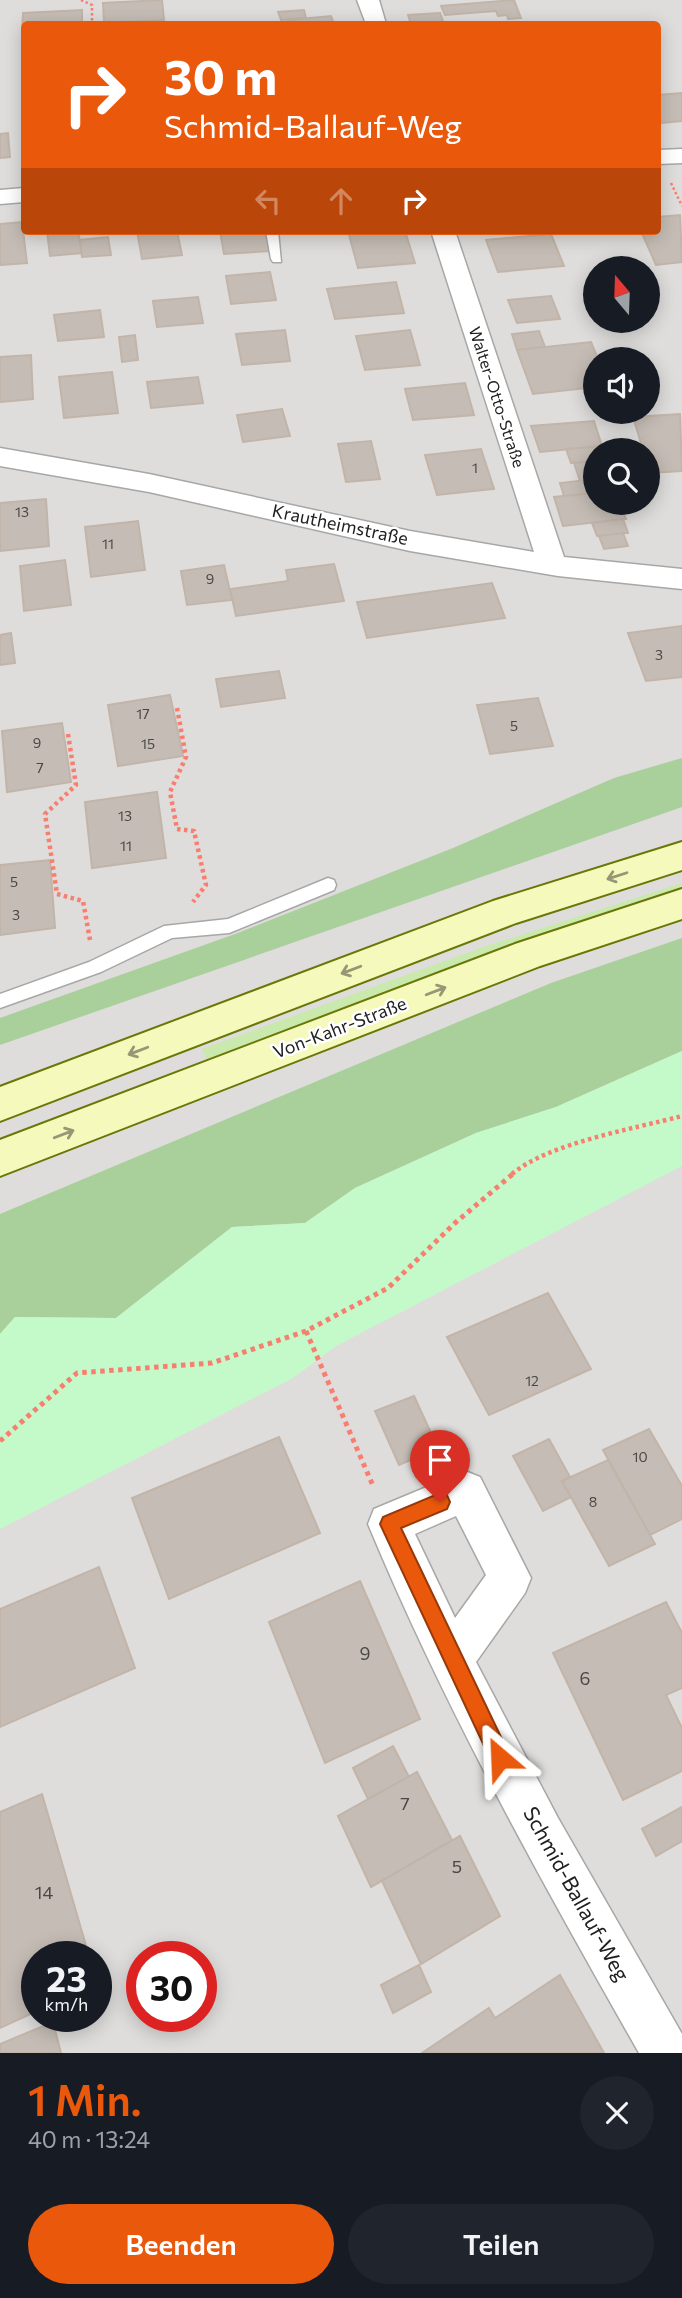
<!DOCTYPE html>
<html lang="de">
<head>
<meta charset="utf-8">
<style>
  body { margin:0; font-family:Commissioner,sans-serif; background:#20242c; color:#f1f3f6; height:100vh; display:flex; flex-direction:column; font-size:26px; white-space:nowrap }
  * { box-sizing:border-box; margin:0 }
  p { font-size:23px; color:#9ea1a6 }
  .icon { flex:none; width:38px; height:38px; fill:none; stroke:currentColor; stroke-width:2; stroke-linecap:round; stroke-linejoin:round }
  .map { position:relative; height:2053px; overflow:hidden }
  .panel { display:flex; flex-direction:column; background:#171b24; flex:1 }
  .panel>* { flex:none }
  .top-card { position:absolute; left:21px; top:21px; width:640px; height:214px; border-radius:7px; box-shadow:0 4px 18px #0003; background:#ea580c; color:#fff; overflow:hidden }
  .needle { width:46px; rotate:341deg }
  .tools { position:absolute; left:583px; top:256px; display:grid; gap:14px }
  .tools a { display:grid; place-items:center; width:77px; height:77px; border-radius:50%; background:#171b24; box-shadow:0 4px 18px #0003; font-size:35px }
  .speed { position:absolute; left:21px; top:1941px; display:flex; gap:14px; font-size:35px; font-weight:700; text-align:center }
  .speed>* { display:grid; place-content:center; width:91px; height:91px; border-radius:50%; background:#171b24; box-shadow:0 4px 18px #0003; line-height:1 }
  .speed small { font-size:18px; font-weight:400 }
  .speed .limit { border:10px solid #d22; background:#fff; color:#111 }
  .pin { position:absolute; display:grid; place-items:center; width:60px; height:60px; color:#fff; margin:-72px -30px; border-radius:50% 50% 50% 0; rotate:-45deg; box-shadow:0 0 7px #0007 }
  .pin .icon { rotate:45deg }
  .me { position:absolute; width:77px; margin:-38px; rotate:334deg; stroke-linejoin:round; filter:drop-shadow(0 0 5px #0008) }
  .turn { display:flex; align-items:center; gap:24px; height:147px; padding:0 28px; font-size:32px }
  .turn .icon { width:91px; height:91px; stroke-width:2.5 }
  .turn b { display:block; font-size:49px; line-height:60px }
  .lanes { display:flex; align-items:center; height:66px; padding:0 28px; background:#0003; justify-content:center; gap:35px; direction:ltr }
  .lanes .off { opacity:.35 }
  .round { display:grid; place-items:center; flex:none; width:74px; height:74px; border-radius:37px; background:#20242c }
  .head { display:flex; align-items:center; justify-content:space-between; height:119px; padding:0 28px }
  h1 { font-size:42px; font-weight:600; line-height:52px; color:#ea580c }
  .button { display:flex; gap:14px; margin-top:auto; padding:14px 28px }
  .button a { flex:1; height:80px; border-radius:42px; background:#ea580c; color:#fff; font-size:28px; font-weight:600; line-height:80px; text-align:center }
  .button a+a { background:#20242c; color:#f1f3f6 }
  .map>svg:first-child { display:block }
  .residential { fill:#dedddc; fill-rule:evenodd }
  .grass { fill:#c9e9ad }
  .forest { fill:#a9cf9b }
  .park { fill:#c4f9c9 }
  .building { fill:#c5bdb5; stroke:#c2b4a8; stroke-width:2 }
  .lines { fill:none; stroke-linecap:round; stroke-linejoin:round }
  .lane-casing { stroke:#a7a7a7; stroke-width:3 }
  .street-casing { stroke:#a7a7a7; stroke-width:3 }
  .secondary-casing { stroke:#697706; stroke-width:4 }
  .path-far2 { stroke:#f87f6f; stroke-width:2.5; stroke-dasharray:2.5 2.5; stroke-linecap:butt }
  .path-far1 { stroke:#f87f6f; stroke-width:4.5; stroke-dasharray:3.5 3.5; stroke-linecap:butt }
  .path { stroke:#f87f6f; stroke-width:5; stroke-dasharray:4.5 4.5; stroke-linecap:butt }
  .lane { fill:#fff; fill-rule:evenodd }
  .street { fill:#fff; fill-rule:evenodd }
  .secondary { fill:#f5f9bb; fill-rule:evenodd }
  .oneway { stroke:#959775 }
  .route { fill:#ea580c; stroke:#983908; stroke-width:2 }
  .labels { text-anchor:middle; stroke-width:5; stroke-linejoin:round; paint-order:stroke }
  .number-label { font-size:14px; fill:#494745 }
  .far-street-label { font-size:16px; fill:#202020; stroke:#fff }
  .street-label { font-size:18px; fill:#202020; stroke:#fff }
  .near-number-label { font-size:18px; fill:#494745 }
  .near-street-label { font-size:21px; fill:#202020; stroke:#fff }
</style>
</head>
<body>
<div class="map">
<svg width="682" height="2053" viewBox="0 0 682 2053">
  <rect width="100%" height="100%" fill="#f0ede6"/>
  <path class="residential" d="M0 0H682V2053H0ZM24 24H658V231H24ZM595 268H648V320H595ZM595 359H648V411H595ZM595 450H648V502H595ZM37 1956H96V2016H37ZM142 1956H201V2016H142Z"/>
  <path class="grass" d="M682 883V893L208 1062 202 1049 486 946Z"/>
  <g class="forest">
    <path d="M682 758V807L0 1045V1018L235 934 453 848 614 778Z"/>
    <path d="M682 938V1051L556 1107 476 1133 355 1188 305 1223 232 1227 116 1318 15 1317 0 1334V1214L551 983Z"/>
  </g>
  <path class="park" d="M682 1051V1166L336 1346 293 1378 0 1529V1334L15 1317 116 1318 232 1227 305 1223 355 1188 476 1133 556 1107Z"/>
  <g class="building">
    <path d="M162 0 164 20 104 23 103 3Z"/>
    <path d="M514 0 521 18 508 19 507 15 498 16 496 11 445 15 441 6Z"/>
    <path d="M82 10V24H24V32H22L23 13Z"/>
    <path d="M304 10 306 18 281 20 278 12Z"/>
    <path d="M440 13 444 24H411L408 15Z"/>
    <path d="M331 16 334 24H289L287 20Z"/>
    <path d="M682 93V121L662 123 658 115V95Z"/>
    <path d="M8 133 10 157 0 158V134Z"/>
    <path d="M680 215 682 262 656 265 641 231H658V217Z"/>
    <path d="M22 222 27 263 0 265V224Z"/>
    <path d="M47 231H78L82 253 50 256Z"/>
    <path d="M137 231H177L182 255 142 259Z"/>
    <path d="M220 231H266L270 251 224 254Z"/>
    <path d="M348 231H405L415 263 358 268Z"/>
    <path d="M551 234 564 266 498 272 486 240Z"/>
    <path d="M108 237 111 255 82 257 80 240Z"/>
    <path d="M270 272 276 300 231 304 226 276Z"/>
    <path d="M396 282 404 313 335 319 327 289Z"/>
    <path d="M551 296 560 319 517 323 508 300Z"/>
    <path d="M198 297 203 323 157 327 153 301Z"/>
    <path d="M100 310 104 337 58 341 54 315Z"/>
    <path d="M285 330 290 361 242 365 236 334Z"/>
    <path d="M410 330 420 365 365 370 356 336Z"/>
    <path d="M539 331 545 347 517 350 512 334Z"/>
    <path d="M135 335 138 360 122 362 119 337Z"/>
    <path d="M591 342 598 359H595V387L533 394 517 350Z"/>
    <path d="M31 355 33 399 0 402V357Z"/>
    <path d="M112 372 118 413 64 418 59 377Z"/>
    <path d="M198 377 203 403 151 408 147 382Z"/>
    <path d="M465 383 474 415 413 420 405 389Z"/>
    <path d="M282 409 290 436 243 442 237 415Z"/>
    <path d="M680 414 682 471 651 473 648 450H643L633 417Z"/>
    <path d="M594 421 602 446 540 452 531 426Z"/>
    <path d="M371 441 380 479 346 482 338 444Z"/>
    <path d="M597 447 595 461 571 463 566 449Z"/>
    <path d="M481 449 494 489 437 495 425 455Z"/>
    <path d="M595 461V479L580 481 574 463Z"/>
    <path d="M595 479V493L564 496 560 483Z"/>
    <path d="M595 493V502H620L626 519 563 526 554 497Z"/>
    <path d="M46 499 49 546 0 551V503Z"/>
    <path d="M623 519 628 533 597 536 592 523Z"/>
    <path d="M138 521 145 570 91 577 85 527Z"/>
    <path d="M623 533 628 546 604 549 599 536Z"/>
    <path d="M65 560 71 605 24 611 20 566Z"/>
    <path d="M334 564 344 601 236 616 230 589 288 581 286 570Z"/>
    <path d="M224 565 232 600 187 605 181 571Z"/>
    <path d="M492 583 505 618 367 638 357 602Z"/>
    <path d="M682 626V677L646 681 628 633Z"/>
    <path d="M11 633 15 663 0 665V635Z"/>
    <path d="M279 671 285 698 221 707 216 679Z"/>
    <path d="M170 695 183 756 118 766 108 705Z"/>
    <path d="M538 698 553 746 490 754 477 705Z"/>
    <path d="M62 723 71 782 7 792 2 731Z"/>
    <path d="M157 792 166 858 92 868 85 802Z"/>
    <path d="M50 860 55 928 0 935V865Z"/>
    <path d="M548 1293 591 1369 489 1415 447 1337Z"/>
    <path d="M414 1396 438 1448 399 1465 375 1411Z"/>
    <path d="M649 1429 682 1486V1519L650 1535 603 1450Z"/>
    <path d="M279 1437 320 1533 169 1599 132 1498Z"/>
    <path d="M549 1439 570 1477 562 1481 571 1497 543 1511 513 1456Z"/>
    <path d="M608 1460 655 1544 609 1566 562 1481Z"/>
    <path d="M99 1567 135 1668 0 1727V1609Z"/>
    <path d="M360 1581 420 1719 325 1763 269 1622Z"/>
    <path d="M666 1602 682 1633V1688L666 1695 682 1728V1771L623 1800 553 1653Z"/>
    <path d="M393 1746 409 1777 368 1799 353 1768Z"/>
    <path d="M417 1772 452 1840 371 1887 338 1816Z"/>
    <path d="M42 1794 89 1956H37V2011L0 2028V1812Z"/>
    <path d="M682 1807V1841L656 1856 642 1829Z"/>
    <path d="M460 1836 500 1916 421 1964 382 1881Z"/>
    <path d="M419 1965 431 1992 393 2013 381 1985Z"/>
    <path d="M560 1975 604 2053H422L489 2008 495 2018Z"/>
    <path d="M53 2022 61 2053H0V2044Z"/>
  </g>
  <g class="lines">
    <g class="lane-casing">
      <g id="lane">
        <path d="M266 231H278L281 262H273L271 259Z"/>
        <path d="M328 878 334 880 336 885 334 890 229 933 172 938 101 972 0 1008V994L89 962 164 926 228 919Z"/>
      </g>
    </g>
    <g class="street-casing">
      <g id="street">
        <path d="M357 0H379L386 24H366Z"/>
        <path d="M682 149V163L658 164V150Z"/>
        <path d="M24 188V202L0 204V190Z"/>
        <path d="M431 231H455L564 557 682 569V589L558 576 410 551 149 492 0 466V448L149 474 410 531 534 552Z"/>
        <path d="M465 1471 480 1477 531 1578 525 1593 476 1662 558 1818 682 2034V2053H639C541 1881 444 1707 368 1524L374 1509ZM456 1516 486 1575 455 1618 415 1534Z"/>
      </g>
    </g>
    <g class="secondary-casing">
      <g id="secondary">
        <path d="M682 842V870L516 923 0 1121V1087L493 901Z"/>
        <path d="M682 889V919L540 966 0 1176V1140L515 944Z"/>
      </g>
    </g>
    <g class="path-far2">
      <path d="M81 0 92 5V24"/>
      <path d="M671 183 682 206"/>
    </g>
    <g class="path-far1">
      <path d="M177 708 186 757 170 792 177 829 194 831 206 885 193 902"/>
      <path d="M68 734 76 785 45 814 57 894 83 901 90 940"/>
      <path d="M512 1174C549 1143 633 1129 682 1116"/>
    </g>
    <g class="path">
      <path d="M306 1331 374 1488"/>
      <path d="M0 1441 77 1373 212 1363 306 1331 388 1288 455 1223 514 1173"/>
    </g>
    <use href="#lane" class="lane"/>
    <use href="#street" class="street"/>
    <use href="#secondary" class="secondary"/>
  </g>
  <defs><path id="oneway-shaft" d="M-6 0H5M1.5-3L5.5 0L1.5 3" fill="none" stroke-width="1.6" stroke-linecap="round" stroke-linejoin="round" transform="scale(1.75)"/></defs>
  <g class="oneway">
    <use href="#oneway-shaft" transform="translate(617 876) rotate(162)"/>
    <use href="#oneway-shaft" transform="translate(351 970) rotate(159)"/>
    <use href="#oneway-shaft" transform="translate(436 991) rotate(-21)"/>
    <use href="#oneway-shaft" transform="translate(138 1051) rotate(159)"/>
    <use href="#oneway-shaft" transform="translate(64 1134) rotate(-21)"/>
  </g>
  <path class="route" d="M440 1493 447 1495 450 1502 447 1509 401 1528 511 1758 508 1765 500 1768 493 1765 380 1524 383 1517Z"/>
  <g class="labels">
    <g class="number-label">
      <text x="475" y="473">1</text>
      <text x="22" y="517">13</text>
      <text x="108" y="549">11</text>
      <text x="210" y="584">9</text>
      <text x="659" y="660">3</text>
      <text x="143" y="719">17</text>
      <text x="514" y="731">5</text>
      <text x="37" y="748">9</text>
      <text x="148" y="749">15</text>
      <text x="40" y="773">7</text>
      <text x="125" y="821">13</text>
      <text x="126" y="851">11</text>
      <text x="14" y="887">5</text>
      <text x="16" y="920">3</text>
      <text x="532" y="1386">12</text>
      <text x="640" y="1462">10</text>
      <text x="593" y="1507">8</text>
    </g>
    <g class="far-street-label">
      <text transform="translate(497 397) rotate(72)" y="6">Walter-Otto-Straße</text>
    </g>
    <g class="street-label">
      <text transform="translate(340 525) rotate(12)" y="6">Krautheimstraße</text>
      <text transform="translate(340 1028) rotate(-21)" y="6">Von-Kahr-Straße</text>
    </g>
    <g class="near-number-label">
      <text x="365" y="1660">9</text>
      <text x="585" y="1685">6</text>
      <text x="405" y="1810">7</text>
      <text x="457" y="1873">5</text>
      <text x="44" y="1899">14</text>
    </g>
    <g class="near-street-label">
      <text transform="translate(576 1894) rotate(61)" y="7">Schmid-Ballauf-Weg</text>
    </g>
  </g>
</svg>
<div class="tools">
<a><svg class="needle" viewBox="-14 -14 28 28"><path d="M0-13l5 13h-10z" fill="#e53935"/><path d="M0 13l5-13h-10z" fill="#9ea1a6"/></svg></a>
<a><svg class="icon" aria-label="sound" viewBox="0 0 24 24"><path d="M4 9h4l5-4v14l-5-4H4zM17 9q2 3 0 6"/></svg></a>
<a><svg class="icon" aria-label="search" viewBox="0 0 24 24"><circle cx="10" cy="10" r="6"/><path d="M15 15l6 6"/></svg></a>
</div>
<div class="speed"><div>23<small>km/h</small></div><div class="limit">30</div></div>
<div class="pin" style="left:440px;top:1502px;background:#d93025"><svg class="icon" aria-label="arrive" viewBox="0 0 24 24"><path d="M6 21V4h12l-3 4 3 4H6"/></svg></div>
<svg class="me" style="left:500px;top:1758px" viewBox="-20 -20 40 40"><path d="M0-17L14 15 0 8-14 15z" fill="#ea580c" stroke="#fff" stroke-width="4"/></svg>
<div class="top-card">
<div class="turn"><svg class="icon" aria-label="right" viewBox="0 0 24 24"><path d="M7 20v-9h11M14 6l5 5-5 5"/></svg><div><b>30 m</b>Schmid-Ballauf-Weg</div></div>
<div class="lanes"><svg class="icon off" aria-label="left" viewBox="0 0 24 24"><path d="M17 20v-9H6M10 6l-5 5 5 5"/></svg><svg class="icon off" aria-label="ahead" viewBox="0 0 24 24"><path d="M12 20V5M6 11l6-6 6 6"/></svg><svg class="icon" aria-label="right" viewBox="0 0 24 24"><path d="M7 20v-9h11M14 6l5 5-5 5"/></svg></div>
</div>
</div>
<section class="panel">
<div class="head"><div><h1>1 Min.</h1><p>40 m · 13:24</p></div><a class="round"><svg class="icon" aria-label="close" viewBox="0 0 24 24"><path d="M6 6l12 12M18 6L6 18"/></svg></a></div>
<div class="button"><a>Beenden</a><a>Teilen</a></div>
</section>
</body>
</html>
